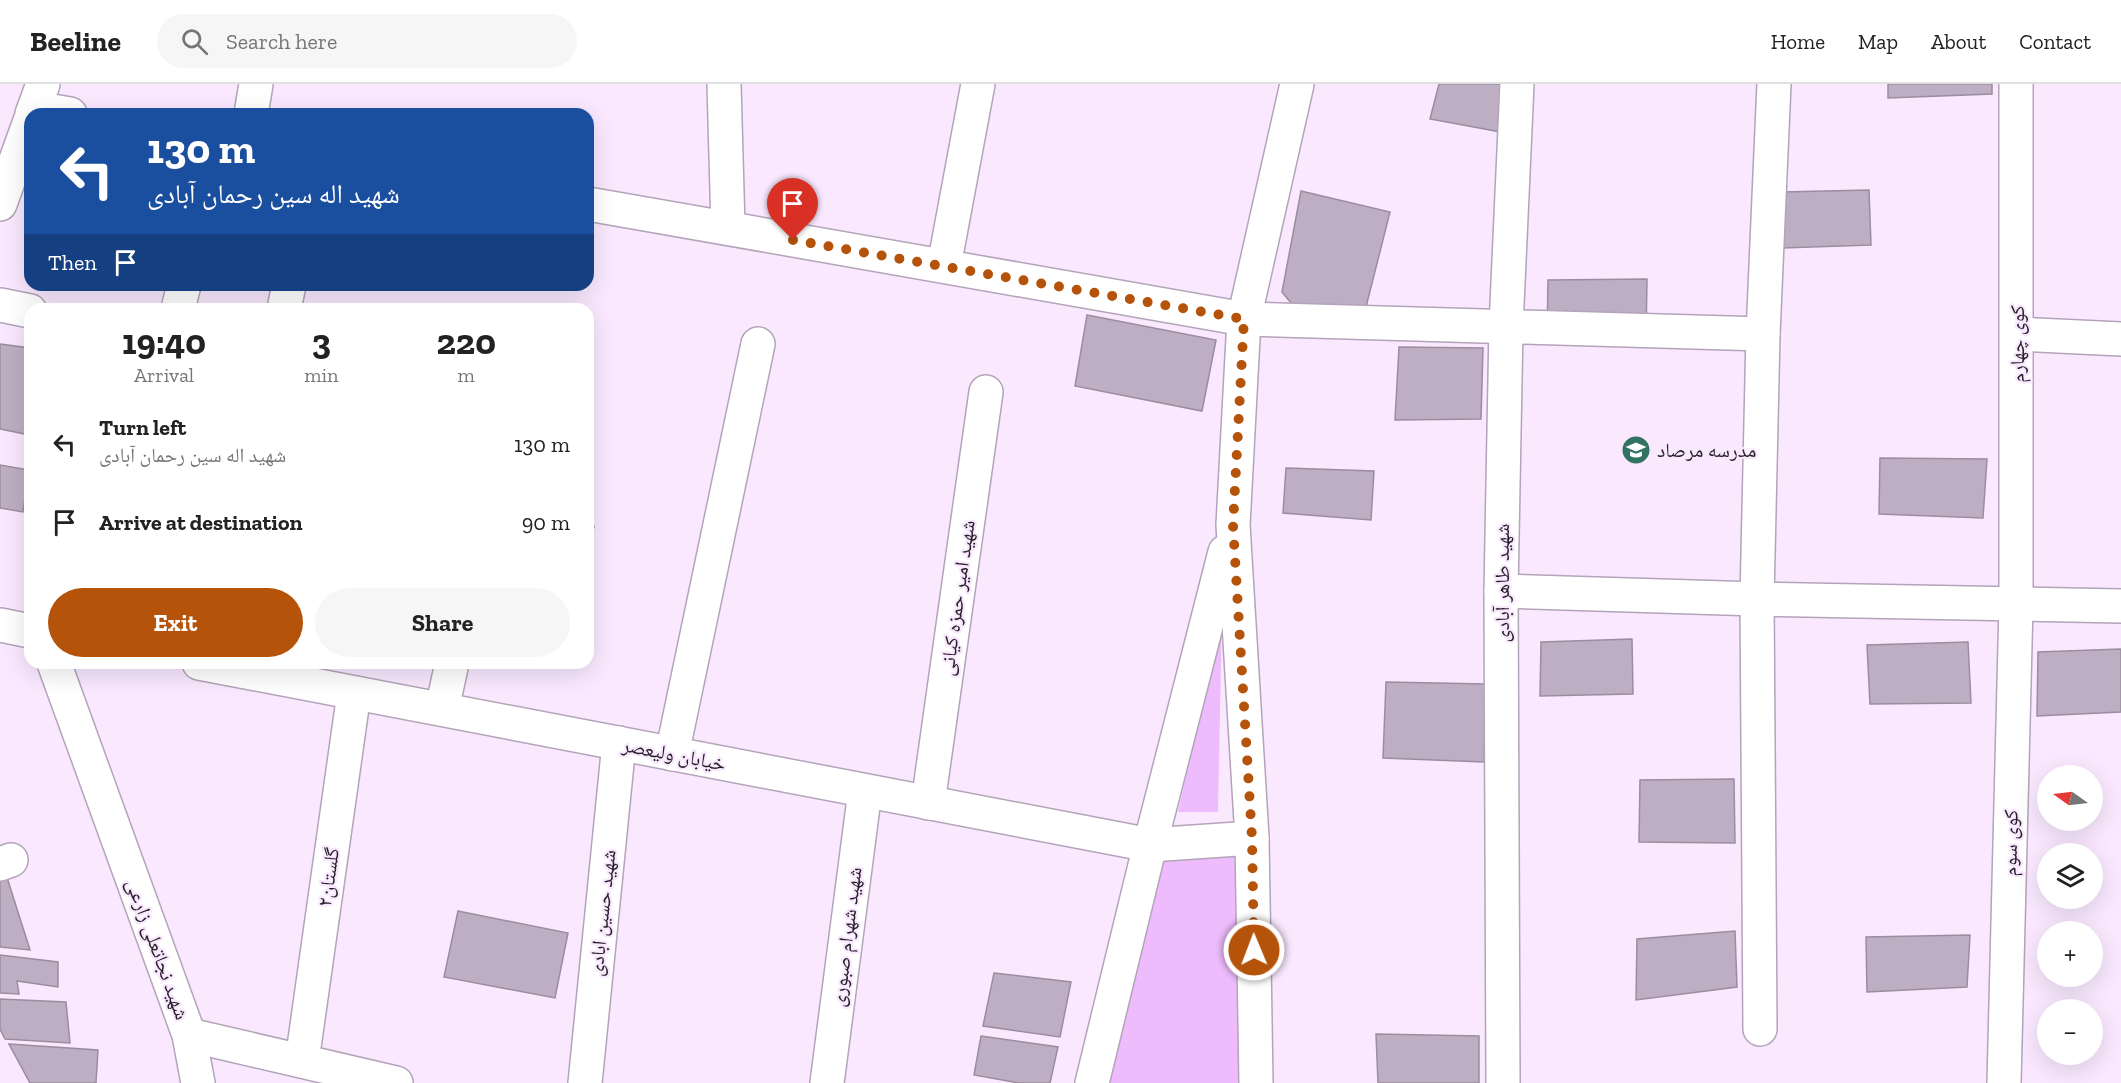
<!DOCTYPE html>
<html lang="en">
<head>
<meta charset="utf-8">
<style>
  body { margin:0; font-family:"Zilla Slab","Noto Naskh Arabic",serif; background:#f6f6f6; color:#222; height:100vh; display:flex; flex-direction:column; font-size:22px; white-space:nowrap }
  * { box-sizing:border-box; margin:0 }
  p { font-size:20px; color:#767676 }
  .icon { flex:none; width:33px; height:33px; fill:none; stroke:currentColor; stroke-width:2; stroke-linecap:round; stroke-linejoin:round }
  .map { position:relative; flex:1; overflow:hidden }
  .panel { position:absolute; left:24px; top:219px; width:570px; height:366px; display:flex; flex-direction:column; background:#fff; border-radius:18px; box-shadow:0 6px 24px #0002 }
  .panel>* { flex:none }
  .guide { position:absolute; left:24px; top:24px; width:570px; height:183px; border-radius:18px; box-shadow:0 6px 24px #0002; background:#1a4fa0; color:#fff; overflow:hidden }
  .needle { width:39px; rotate:284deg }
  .controls { position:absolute; left:2037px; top:681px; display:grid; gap:12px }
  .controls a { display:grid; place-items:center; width:66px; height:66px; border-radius:50%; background:#fff; box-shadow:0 6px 24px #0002; font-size:30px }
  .pin { position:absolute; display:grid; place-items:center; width:51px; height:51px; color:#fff; margin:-62px -26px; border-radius:50% 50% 50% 0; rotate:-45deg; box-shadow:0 0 6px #0007 }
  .pin .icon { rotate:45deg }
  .me { position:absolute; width:66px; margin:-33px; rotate:359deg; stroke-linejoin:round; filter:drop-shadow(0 0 4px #0008) }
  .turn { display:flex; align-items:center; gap:21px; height:126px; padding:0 24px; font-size:27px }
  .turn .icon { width:78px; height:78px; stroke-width:2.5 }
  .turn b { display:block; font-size:42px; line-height:51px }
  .then { display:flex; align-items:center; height:57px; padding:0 24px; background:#0003; gap:12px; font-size:22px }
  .eta { display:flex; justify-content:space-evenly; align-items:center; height:102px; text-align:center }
  .eta b { font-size:36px; font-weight:800; line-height:42px }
  .primary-button { display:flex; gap:12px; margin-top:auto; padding:12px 24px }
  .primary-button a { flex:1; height:69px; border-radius:36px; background:#b45309; color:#fff; font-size:24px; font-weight:800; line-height:69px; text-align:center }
  .primary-button a+a { background:#f6f6f6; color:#222 }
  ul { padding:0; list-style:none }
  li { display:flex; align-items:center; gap:18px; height:78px; padding:0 24px }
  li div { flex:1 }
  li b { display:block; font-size:22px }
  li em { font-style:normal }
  header { display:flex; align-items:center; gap:36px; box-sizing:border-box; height:84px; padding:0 30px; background:#fff; border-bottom:2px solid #e0e0e0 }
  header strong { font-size:28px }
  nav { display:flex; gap:33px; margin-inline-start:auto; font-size:21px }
  .search { width:420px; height:54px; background:#f6f6f6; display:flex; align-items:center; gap:15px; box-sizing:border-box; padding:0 21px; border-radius:33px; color:#767676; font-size:22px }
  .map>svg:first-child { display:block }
  .green { fill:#eebcfd }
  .building { fill:#beaec3; stroke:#9b8ca0; stroke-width:1.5 }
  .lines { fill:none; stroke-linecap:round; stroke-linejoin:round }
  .minor-casing { stroke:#b4a4b9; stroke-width:36 }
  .major-casing { stroke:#b4a4b9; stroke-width:36 }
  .minor { stroke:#fff; stroke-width:33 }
  .major { stroke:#fff; stroke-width:33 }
  .route { stroke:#b45309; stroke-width:10; stroke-dasharray:0 18 }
  .labels { text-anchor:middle; stroke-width:4.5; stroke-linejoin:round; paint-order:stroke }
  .street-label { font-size:20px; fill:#251f27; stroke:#f9e8fe }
  .poi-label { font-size:20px; fill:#251f27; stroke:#f9e8fe; text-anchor:start }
</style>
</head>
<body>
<header>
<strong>Beeline</strong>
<div class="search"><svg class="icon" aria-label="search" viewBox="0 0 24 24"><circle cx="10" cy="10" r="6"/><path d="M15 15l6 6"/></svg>Search here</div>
<nav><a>Home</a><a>Map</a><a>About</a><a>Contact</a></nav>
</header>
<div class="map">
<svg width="2121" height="999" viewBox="0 0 2121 999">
  <rect width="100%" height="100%" fill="#f9e8fe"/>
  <g class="green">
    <path d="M1222 528 1218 728H1178Z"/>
    <path d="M1243 769 1245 999H1106L1161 775Z"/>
  </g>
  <g class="building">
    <path d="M1439 0H1504L1501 48 1430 35Z"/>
    <path d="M1888 0H1992V10L1888 14Z"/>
    <path d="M1869 106 1871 161 1782 164V108Z"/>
    <path d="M1301 107 1390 128 1365 227 1296 225 1282 208Z"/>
    <path d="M1647 195 1646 254 1547 250 1548 196Z"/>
    <path d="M1087 231 1216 256 1202 327 1075 302Z"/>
    <path d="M0 260 30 264V351L0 345Z"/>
    <path d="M1399 263 1483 264 1481 335 1395 336Z"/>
    <path d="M1880 374 1987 375 1983 434 1879 430Z"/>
    <path d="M0 381 29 386 23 428 0 424Z"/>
    <path d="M1286 384 1374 387 1371 436 1283 429Z"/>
    <path d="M588 441 594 442 588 473Z"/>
    <path d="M1632 555 1633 610 1540 612 1541 558Z"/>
    <path d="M1968 558 1971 619 1870 620 1867 561Z"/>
    <path d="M2121 565V628L2037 632 2038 568Z"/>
    <path d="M1386 598 1486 600 1484 678 1383 674Z"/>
    <path d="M1734 695 1735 759 1639 758 1640 696Z"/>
    <path d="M4 784 30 866 0 863V785Z"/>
    <path d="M458 827 568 849 555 914 444 893Z"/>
    <path d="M1735 847 1737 903 1636 916 1637 855Z"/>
    <path d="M1970 851 1967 903 1867 908 1866 853Z"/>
    <path d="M0 871 58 878V903L17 897 19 910 0 909Z"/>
    <path d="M994 889 1071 898 1060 953 983 942Z"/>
    <path d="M0 915 66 918 70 959 5 955 0 945Z"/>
    <path d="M1376 950 1479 952V999H1378Z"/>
    <path d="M981 952 1058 963 1050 999H1019L974 991Z"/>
    <path d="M9 960 98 966 96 999H30Z"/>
  </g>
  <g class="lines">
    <g class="minor-casing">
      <g id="minor">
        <path d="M724 0 728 144"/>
        <path d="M35 24 70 30"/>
        <path d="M251 30 256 0"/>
        <path d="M588 120 1244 235 1763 250"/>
        <path d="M944 182 978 0"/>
        <path d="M0 221 30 227"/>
        <path d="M178 225 184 201"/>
        <path d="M284 225 289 201"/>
        <path d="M2017 250 2121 255"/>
        <path d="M1501 507 1757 515 2121 522"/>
        <path d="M0 541 30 547"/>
        <path d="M54 579 189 951 198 999"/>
        <path d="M199 579 1150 761 1252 754"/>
        <path d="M442 625 452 579"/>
        <path d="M672 670 758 260"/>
        <path d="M928 719 986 308"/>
        <path d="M0 780 11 776"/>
        <path d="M1760 945 1757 515 1763 250 1774 0"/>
        <path d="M189 951 396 999"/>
        <path d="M302 977 354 609"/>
        <path d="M585 999 619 659"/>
        <path d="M827 999 865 707"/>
        <path d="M1092 999 1150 761 1225 468"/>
        <path d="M1256 999 1252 754 1233 441 1244 235 1297 0"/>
        <path d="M1503 999 1501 507 1506 243 1517 0"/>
        <path d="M2004 999 2016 520V0"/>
      </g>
    </g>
    <g class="major-casing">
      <g id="major">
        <path d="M32 30 43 0"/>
        <path d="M0 120 30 37"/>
      </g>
    </g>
    <use href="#minor" class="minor"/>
    <use href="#major" class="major"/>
  </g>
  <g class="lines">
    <path class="route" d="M793 156 1244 235 1233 441 1252 754 1254 866"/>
  </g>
  <defs>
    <g id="school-disc" transform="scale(1.5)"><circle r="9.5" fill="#317262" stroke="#f9e8fe"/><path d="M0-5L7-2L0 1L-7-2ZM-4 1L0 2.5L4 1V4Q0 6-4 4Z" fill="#fff"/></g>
  </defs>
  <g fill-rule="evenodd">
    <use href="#school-disc" x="1636" y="366"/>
  </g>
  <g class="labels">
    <g class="street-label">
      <text transform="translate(2017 260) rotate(-90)" y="7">کوی چهارم</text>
      <text transform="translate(1502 499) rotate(-90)" y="7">شهید طاهر آبادی</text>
      <text transform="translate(957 514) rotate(-82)" y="7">شهید امیر حمزه کیانی</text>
      <text transform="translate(674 670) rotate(11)" y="7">خیابان ولیعصر</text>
      <text transform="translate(2010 759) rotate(-89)" y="7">کوی سوم</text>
      <text transform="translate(328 793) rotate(-82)" y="7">گلستان۲</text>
      <text transform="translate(602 829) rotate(-84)" y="7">شهید حسین ابادی</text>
      <text transform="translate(846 853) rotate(-83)" y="7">شهید شهرام صبوری</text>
      <text transform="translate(158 865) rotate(70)" y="7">شهید نجاتعلی زارعی</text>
    </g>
    <g class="poi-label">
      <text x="1657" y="373">مدرسه مرصاد</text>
    </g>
  </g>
</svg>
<div class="controls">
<a><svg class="needle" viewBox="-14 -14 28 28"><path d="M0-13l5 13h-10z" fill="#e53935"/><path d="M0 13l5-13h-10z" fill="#767676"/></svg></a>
<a><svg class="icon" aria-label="layers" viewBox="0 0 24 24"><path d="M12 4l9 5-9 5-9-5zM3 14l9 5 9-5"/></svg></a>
<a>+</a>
<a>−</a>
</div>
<div class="pin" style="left:793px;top:156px;background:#d93025"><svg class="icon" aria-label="arrive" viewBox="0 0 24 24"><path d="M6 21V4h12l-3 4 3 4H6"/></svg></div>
<svg class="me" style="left:1254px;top:866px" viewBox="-20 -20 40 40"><circle r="17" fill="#b45309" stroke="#fff" stroke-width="3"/><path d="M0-11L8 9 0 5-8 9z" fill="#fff"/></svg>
<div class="guide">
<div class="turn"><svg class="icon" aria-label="left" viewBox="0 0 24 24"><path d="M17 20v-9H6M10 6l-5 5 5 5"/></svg><div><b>130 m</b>شهید اله سین رحمان آبادی</div></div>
<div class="then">Then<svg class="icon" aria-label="arrive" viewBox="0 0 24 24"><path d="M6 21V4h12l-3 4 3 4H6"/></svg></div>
</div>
<section class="panel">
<div class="eta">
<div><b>19:40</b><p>Arrival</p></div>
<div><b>3</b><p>min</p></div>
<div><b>220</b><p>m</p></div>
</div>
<ul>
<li><svg class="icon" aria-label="left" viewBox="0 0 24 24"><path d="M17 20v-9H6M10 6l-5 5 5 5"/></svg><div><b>Turn left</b><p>شهید اله سین رحمان آبادی</p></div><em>130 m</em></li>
<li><svg class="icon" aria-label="arrive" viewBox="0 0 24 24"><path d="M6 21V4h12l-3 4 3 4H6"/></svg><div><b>Arrive at destination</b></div><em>90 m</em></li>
</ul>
<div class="primary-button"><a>Exit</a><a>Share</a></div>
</section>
</div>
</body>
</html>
